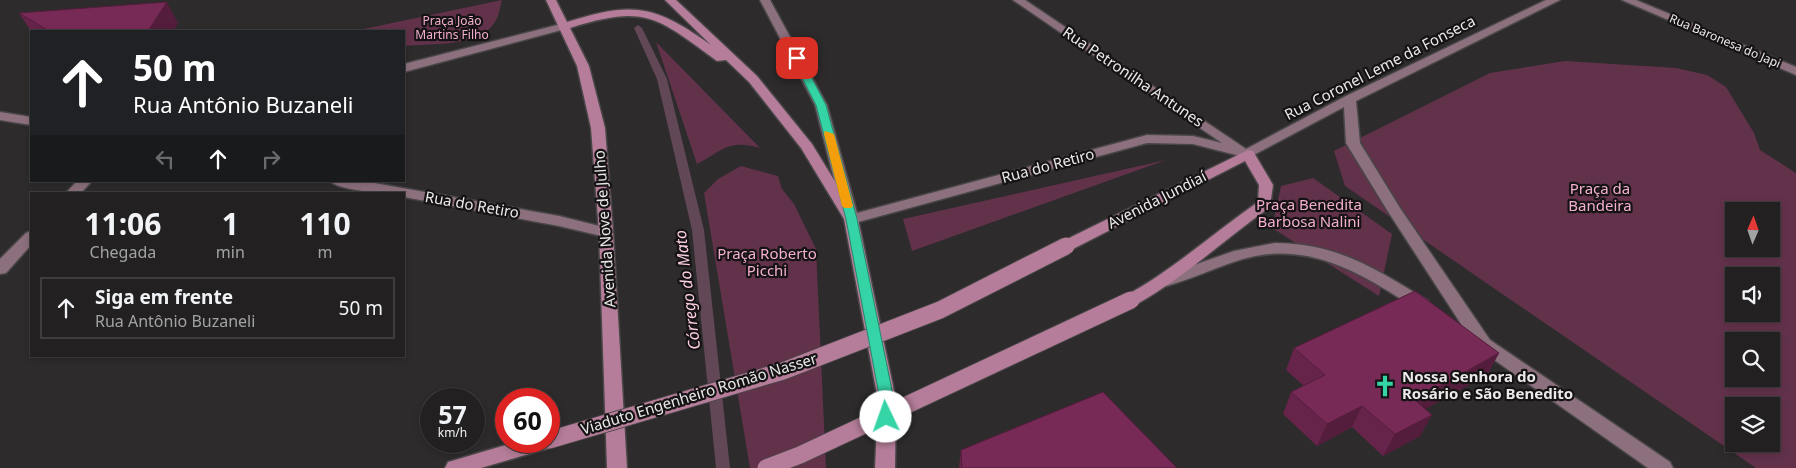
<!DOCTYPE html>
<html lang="pt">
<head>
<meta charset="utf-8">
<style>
  body { margin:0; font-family:"Noto Sans",sans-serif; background:#2a282a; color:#f1f3f6; height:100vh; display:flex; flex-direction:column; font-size:19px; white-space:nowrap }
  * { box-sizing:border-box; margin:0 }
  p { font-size:16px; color:#a2a3a5 }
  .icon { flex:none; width:28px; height:28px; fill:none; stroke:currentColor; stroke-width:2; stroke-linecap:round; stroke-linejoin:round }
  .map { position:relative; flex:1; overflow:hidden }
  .details { position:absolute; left:30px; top:192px; width:375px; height:165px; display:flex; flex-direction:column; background:#222021; border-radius:0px; box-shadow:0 2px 8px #0003,0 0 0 1px #3f3e3f }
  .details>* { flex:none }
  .banner { position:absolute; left:30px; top:30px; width:375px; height:152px; border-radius:0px; box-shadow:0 2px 8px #0003,0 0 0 1px #3f3e3f; background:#202124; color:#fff; overflow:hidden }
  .needle { width:32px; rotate:2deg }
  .buttons { position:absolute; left:1725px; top:202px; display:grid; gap:10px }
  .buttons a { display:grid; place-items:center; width:55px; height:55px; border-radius:0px; background:#222021; box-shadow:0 2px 8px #0003,0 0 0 1px #3f3e3f; font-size:25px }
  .speed { position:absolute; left:420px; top:388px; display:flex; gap:10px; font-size:25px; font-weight:700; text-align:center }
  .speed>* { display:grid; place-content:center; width:65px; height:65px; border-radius:50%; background:#222021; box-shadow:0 2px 8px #0003,0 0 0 1px #3f3e3f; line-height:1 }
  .speed small { font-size:12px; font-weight:400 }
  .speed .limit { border:8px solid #d22; background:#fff; color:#111 }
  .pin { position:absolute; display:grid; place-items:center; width:42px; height:42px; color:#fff; margin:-21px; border-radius:10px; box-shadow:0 2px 8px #0006 }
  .me { position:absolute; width:55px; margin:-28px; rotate:357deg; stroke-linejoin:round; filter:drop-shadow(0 0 4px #0008) }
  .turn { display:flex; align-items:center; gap:18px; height:105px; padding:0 20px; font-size:22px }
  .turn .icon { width:65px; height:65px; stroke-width:2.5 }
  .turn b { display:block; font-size:35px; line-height:42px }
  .lanes { display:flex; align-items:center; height:48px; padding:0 20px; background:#0003; justify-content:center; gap:25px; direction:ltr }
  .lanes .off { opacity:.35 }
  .eta { display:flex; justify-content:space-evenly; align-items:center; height:85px; text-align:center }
  .eta b { font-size:30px; font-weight:700; line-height:35px }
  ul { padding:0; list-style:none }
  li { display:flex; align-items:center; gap:15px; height:62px; margin:0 10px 8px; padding:0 10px; border:2px solid #3f3e3f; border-radius:0px }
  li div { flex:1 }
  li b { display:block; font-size:19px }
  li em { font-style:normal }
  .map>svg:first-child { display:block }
  .green { fill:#62324b; fill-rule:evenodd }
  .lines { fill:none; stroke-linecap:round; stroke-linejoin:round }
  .stream { fill:#624757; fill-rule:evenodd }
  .secondary-casing { stroke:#484647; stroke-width:3 }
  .primary-casing { stroke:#484647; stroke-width:3 }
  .secondary { fill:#8d707e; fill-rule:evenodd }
  .primary { fill:#b57d99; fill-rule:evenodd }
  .primary-bridge-casing { stroke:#484647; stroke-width:19; stroke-linecap:butt }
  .primary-bridge { stroke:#b57d99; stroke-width:17 }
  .wall { fill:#67244a }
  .shaded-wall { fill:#541d3c }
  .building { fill:#782a56; stroke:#541d3c }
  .route { fill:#35d4a7; stroke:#228a6d }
  .slow { fill:#f59e0b }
  .labels { text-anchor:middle; stroke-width:4.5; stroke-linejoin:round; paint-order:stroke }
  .far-park-label { font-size:12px; fill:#f4afd0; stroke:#151314 }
  .far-street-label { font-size:12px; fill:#ebe9ea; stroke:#151314 }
  .street-label { font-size:15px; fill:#ebe9ea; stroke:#151314 }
  .park-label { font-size:15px; fill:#f4afd0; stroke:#151314 }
  .poi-label { font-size:15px; font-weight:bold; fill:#ebe9ea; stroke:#151314; text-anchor:start }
  .water-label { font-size:16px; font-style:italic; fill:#fecfe5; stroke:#151314 }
</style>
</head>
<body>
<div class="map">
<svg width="1796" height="468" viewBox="0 0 1796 468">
  <rect width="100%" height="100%" fill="#2d2b2c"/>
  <g class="green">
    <path d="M502 0C500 7 499 16 495 22 479 48 429 43 404 46V31H354Z"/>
    <path d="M656 42 760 148C728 139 724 150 697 164Z"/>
    <path d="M1565 61 1676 68 1707 75 1726 87 1754 133 1760 150 1796 173V468H1756L1345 186 1334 151 1490 73ZM1734 211H1771V249H1734ZM1734 276H1771V314H1734ZM1734 341H1771V379H1734ZM1734 406H1771V444H1734Z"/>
    <path d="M1166 160 912 251 903 219Z"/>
    <path d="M741 166 778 176 782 189 794 204 816 249 826 468H750L704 193 718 179Z"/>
    <path d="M1313 178 1392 234 1379 296 1272 228 1281 186Z"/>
  </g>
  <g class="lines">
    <path class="stream" d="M638 25 642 28 667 79 704 230 730 468H716L692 230 657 79 634 28Z"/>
    <g class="secondary-casing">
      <g id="secondary">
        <path d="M760 0H770L827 105 857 213 1147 135 1193 136 1222 143 1013 0H1025L1246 149 1346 96 1546 0H1560L1356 101 1360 143 1400 208 1490 340 1670 462 1673 468H1648L1476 347 1387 210 1346 143 1344 107 1248 158 1193 144 1147 143 851 224 844 219 815 105Z"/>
        <path d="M1622 0H1636L1796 67V75Z"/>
        <path d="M565 23 569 24V28L404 72V64Z"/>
        <path d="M0 112 31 117V125L0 120Z"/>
        <path d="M77 181H92L80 194H65Z"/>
        <path d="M330 181H363L559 216 611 229 613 232 606 237 559 226 404 197V194C390 194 339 191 330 181Z"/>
        <path d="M31 231V245L6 273 0 274V259L26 233Z"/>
        <path d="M1275 243C1336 243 1377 269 1428 301L1430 305 1428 309H1416C1363 274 1309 240 1243 259 1216 267 1190 280 1163 287L1157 286 1155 282 1157 278 1234 251Z"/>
      </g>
    </g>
    <g class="primary-casing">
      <g id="primary">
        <path d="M546 0H556L567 22C633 1 655 5 711 45L665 0H676L757 76 812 144 858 219 896 400 895 468H875L878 400 844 219 801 148 749 82 726 60 717 61C656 17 647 4 570 28L589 66 605 128 613 232 627 468H607L599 232 591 128 577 66Z"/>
        <path d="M1248 150 1253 151 1273 185 1270 207C1225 239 1185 277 1137 304H1125L1123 300 1125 296C1173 270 1213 233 1258 202L1259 185 1245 161 1071 250 1066 251 1058 246 1061 242Z"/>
        <path d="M549 434 553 436 555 441 553 446 546 449 481 468H445L448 462 519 441H549Z"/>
      </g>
    </g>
    <use href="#secondary" class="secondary"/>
    <use href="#primary" class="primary"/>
    <g class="primary-bridge-casing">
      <g id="primary-bridge">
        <path d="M549 440 783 371 940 310 1066 246"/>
        <path d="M766 468 800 455 1131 300"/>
      </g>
    </g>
    <use href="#primary-bridge" class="primary-bridge"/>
  </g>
  <g class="wall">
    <path d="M19 13 178 23 173 31H31Z"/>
    <path d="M1294 348 1499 353 1487 375 1425 409 1420 436 1383 456 1352 427 1317 446 1283 414 1291 392 1304 386 1286 370Z"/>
    <path d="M961 450 1177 468H959Z"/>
  </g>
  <g class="shaded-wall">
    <path d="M167 2 178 23 173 31H148Z"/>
    <path d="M1499 353 1487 375 1403 421 1415 400Z"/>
    <path d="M1362 406 1352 427 1317 446 1327 424Z"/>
    <path d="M1432 415 1420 436 1383 456 1395 434Z"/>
  </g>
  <g class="building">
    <path d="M167 2 148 31H49L19 13Z"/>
    <path d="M1415 291 1499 353 1415 400 1432 415 1395 434 1362 406 1327 424 1291 392 1325 375 1294 348Z"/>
    <path d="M1103 392 1177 468H962L961 450Z"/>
  </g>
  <path class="route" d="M794 56 801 58 826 105 857 219 894 400 891 421H882L880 400 846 219 816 105 792 58Z"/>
  <path class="slow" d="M825 131 834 134 853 206 851 208H844L842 206 824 134Z"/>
  <defs>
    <g id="church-bare" transform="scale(1.725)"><path d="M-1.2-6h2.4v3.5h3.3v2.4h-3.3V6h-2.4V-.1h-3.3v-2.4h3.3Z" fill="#35d4a7" stroke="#151314" stroke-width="2.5" paint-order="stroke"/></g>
  </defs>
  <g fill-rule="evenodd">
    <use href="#church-bare" x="1385" y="386"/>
  </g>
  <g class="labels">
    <g class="far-park-label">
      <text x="452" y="25">Praça João<tspan x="452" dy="14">Martins Filho</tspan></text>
    </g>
    <g class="far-street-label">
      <text transform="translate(1725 41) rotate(23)" y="4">Rua Baronesa do Japi</text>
    </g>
    <g class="street-label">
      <text transform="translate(1380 68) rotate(-27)" y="5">Rua Coronel Leme da Fonseca</text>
      <text transform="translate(1133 77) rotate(34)" y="5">Rua Petronilha Antunes</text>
      <text transform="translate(1048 166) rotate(-15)" y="5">Rua do Retiro</text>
      <text transform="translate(1157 200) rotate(-27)" y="5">Avenida Jundiaí</text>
      <text transform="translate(472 205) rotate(10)" y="5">Rua do Retiro</text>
      <text transform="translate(605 229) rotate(-94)" y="5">Avenida Nove de Julho</text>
      <text transform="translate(699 394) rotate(-17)" y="5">Viaduto Engenheiro Romão Nasser</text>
    </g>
    <g class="park-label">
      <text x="1600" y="194">Praça da<tspan x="1600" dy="17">Bandeira</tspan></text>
      <text x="1309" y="210">Praça Benedita<tspan x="1309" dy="17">Barbosa Nalini</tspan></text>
      <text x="767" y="259">Praça Roberto<tspan x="767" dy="17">Picchi</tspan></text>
    </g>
    <g class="poi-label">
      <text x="1402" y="382">Nossa Senhora do<tspan x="1402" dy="17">Rosário e São Benedito</tspan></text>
    </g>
    <g class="water-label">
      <text transform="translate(687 290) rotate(-97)" y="6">Córrego do Mato</text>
    </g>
  </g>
</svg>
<div class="buttons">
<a><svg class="needle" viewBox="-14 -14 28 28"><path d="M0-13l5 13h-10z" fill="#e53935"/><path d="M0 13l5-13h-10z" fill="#a2a3a5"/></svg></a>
<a><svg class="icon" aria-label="sound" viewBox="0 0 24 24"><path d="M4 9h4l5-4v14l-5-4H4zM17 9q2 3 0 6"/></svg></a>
<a><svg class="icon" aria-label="search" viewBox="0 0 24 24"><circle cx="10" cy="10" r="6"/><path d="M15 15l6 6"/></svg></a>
<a><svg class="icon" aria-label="layers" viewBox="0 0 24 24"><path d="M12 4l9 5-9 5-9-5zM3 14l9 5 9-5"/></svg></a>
</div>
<div class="speed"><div>57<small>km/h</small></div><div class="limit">60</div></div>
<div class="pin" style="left:797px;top:58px;background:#d93025"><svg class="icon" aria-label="arrive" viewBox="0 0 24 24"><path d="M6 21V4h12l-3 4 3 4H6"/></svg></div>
<svg class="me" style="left:886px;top:417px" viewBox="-20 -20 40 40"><circle r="19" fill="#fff"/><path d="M0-13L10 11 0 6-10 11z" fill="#35d4a7"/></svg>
<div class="banner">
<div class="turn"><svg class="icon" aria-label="ahead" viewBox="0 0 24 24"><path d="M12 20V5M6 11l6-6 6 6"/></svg><div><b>50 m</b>Rua Antônio Buzaneli</div></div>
<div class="lanes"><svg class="icon off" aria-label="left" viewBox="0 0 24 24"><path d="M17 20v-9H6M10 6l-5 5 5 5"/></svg><svg class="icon" aria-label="ahead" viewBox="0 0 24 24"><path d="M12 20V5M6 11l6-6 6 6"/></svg><svg class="icon off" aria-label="right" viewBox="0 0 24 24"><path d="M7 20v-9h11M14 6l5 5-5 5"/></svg></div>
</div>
<section class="details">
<div class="eta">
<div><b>11:06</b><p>Chegada</p></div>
<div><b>1</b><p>min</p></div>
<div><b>110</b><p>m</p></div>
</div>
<ul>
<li><svg class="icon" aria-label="ahead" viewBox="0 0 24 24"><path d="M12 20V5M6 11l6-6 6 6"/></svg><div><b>Siga em frente</b><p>Rua Antônio Buzaneli</p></div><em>50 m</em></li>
</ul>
</section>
</div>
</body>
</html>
